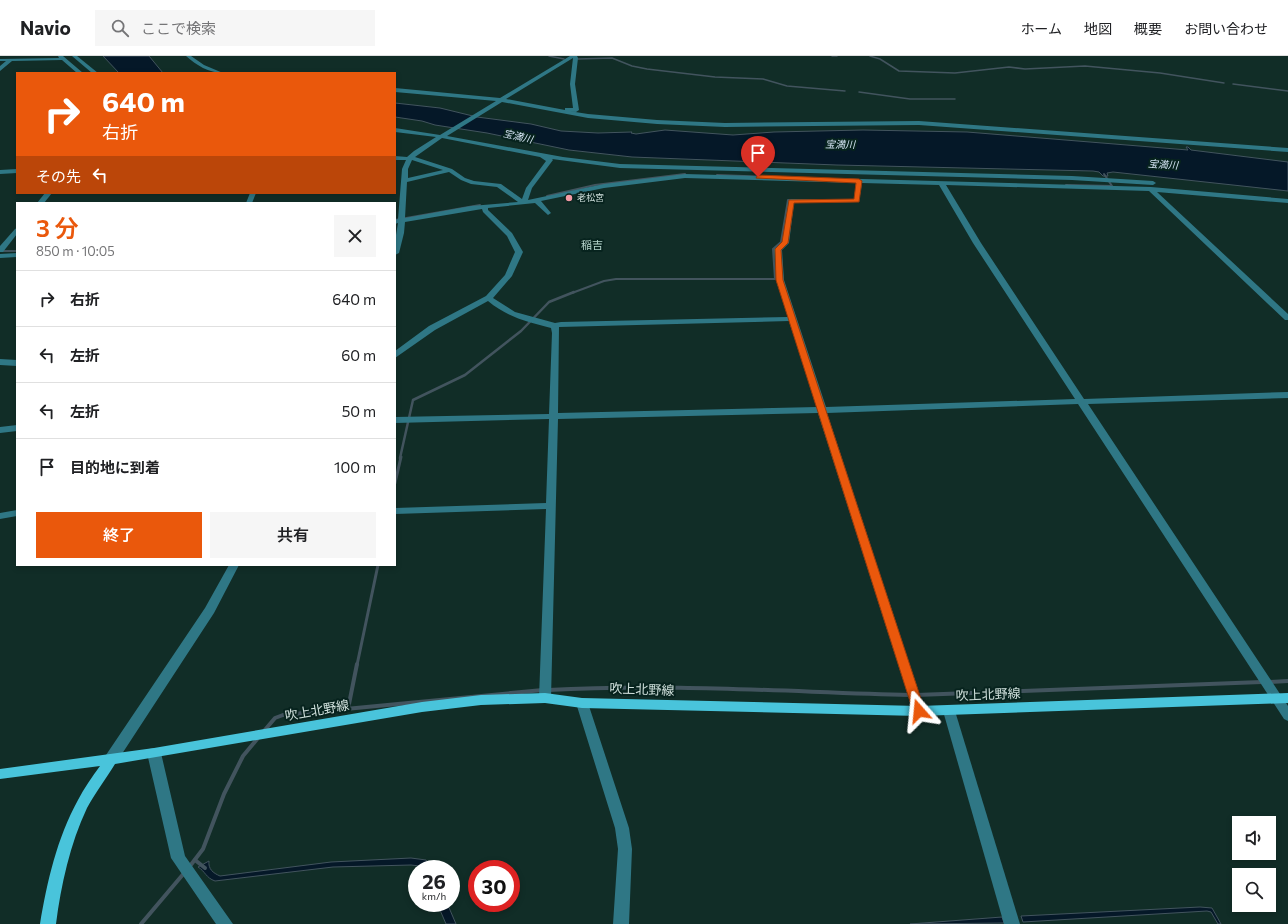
<!DOCTYPE html>
<html lang="ja">
<head>
<meta charset="utf-8">
<style>
  body { margin:0; font-family:Commissioner,"Noto Sans JP",sans-serif; background:#f6f6f6; color:#202124; height:100vh; display:flex; flex-direction:column; font-size:15px; white-space:nowrap }
  * { box-sizing:border-box; margin:0 }
  p { font-size:13px; color:#757577 }
  .icon { flex:none; width:22px; height:22px; fill:none; stroke:currentColor; stroke-width:2; stroke-linecap:round; stroke-linejoin:round }
  .map { position:relative; flex:1; overflow:hidden }
  .drawer { position:absolute; left:16px; top:146px; width:380px; height:364px; display:flex; flex-direction:column; background:#fff; border-radius:0px; box-shadow:0 2px 6px #0003 }
  .drawer>* { flex:none }
  .banner { position:absolute; left:16px; top:16px; width:380px; height:122px; border-radius:0px; box-shadow:0 2px 6px #0003; background:#ea580c; color:#fff; overflow:hidden }
  .controls { position:absolute; left:1232px; top:760px; display:grid; gap:8px }
  .controls a { display:grid; place-items:center; width:44px; height:44px; border-radius:0px; background:#fff; box-shadow:0 2px 6px #0003; font-size:20px }
  .speed { position:absolute; left:408px; top:804px; display:flex; gap:8px; font-size:20px; font-weight:700; text-align:center }
  .speed>* { display:grid; place-content:center; width:52px; height:52px; border-radius:50%; background:#fff; box-shadow:0 2px 6px #0003; line-height:1 }
  .speed small { font-size:10px; font-weight:400 }
  .speed .limit { border:6px solid #d22; background:#fff; color:#111 }
  .pin { position:absolute; display:grid; place-items:center; width:34px; height:34px; color:#fff; margin:-41px -17px; border-radius:50% 50% 50% 0; rotate:-45deg; box-shadow:0 0 4px #0007 }
  .pin .icon { rotate:45deg }
  .me { position:absolute; width:44px; margin:-22px; rotate:342deg; stroke-linejoin:round; filter:drop-shadow(0 0 3px #0008) }
  .turn { display:flex; align-items:center; gap:14px; height:84px; padding:0 20px; font-size:18px }
  .turn .icon { width:52px; height:52px; stroke-width:2.5 }
  .turn b { display:block; font-size:28px; line-height:34px }
  .then { display:flex; align-items:center; height:38px; padding:0 20px; background:#0003; gap:8px; font-size:15px }
  .round { display:grid; place-items:center; flex:none; width:42px; height:42px; border-radius:0px; background:#f6f6f6 }
  .headline { display:flex; align-items:center; justify-content:space-between; height:68px; padding:0 20px }
  h1 { font-size:24px; font-weight:600; line-height:30px; color:#ea580c }
  .action { display:flex; gap:8px; margin-top:auto; padding:8px 20px }
  .action a { flex:1; height:46px; border-radius:0px; background:#ea580c; color:#fff; font-size:16px; font-weight:600; line-height:46px; text-align:center }
  .action a+a { background:#f6f6f6; color:#202124 }
  ul { padding:0; list-style:none }
  li { display:flex; align-items:center; gap:12px; height:56px; padding:0 20px; border-top:1px solid #e0e0e0 }
  li div { flex:1 }
  li b { display:block; font-size:15px }
  li em { font-style:normal }
  header { display:flex; align-items:center; gap:24px; box-sizing:border-box; height:56px; padding:0 20px; background:#fff; border-bottom:1px solid #e0e0e0 }
  header strong { font-size:19px }
  nav { display:flex; gap:22px; margin-inline-start:auto; font-size:14px }
  .search { width:280px; height:36px; background:#f6f6f6; display:flex; align-items:center; gap:10px; box-sizing:border-box; padding:0 14px; border-radius:0px; color:#757577; font-size:15px }
  .map>svg:first-child { display:block }
  .water { fill:#051828; stroke:#42545e }
  .lines { fill:none; stroke-linecap:round; stroke-linejoin:round }
  .stream-far4 { stroke:#42545e; stroke-width:1.5 }
  .stream-far3 { stroke:#42545e; stroke-width:2 }
  .stream-far2 { stroke:#42545e; stroke-width:2.5 }
  .stream-far1 { stroke:#42545e; stroke-width:3 }
  .stream { stroke:#42545e; stroke-width:4 }
  .minor { fill:#2f7785; fill-rule:evenodd }
  .major { fill:#49c4db; fill-rule:evenodd }
  .route { fill:#ea580c; stroke:#983908 }
  .poi-dot { fill:#f49aa5; stroke:#07231e; stroke-width:1.5 }
  .labels { text-anchor:middle; stroke-width:4; stroke-linejoin:round; paint-order:stroke }
  .far-poi-label { font-size:9px; fill:#d0e0dc; stroke:#07231e; text-anchor:start }
  .far-water-label { font-size:10px; font-style:italic; fill:#d4e4f3; stroke:#07231e }
  .far-quarter-label { font-size:11px; fill:#b7d6ce; stroke:#07231e }
  .near-street-label { font-size:13px; fill:#d0e0dc; stroke:#07231e }
</style>
</head>
<body>
<header>
<strong>Navio</strong>
<div class="search"><svg class="icon" aria-label="search" viewBox="0 0 24 24"><circle cx="10" cy="10" r="6"/><path d="M15 15l6 6"/></svg>ここで検索</div>
<nav><a>ホーム</a><a>地図</a><a>概要</a><a>お問い合わせ</a></nav>
</header>
<div class="map">
<svg width="1288" height="868" viewBox="0 0 1288 868">
  <rect width="100%" height="100%" fill="#112d27"/>
  <g class="water">
    <path d="M103 0H149L163 17H119Z"/>
    <path d="M395 47 440 52 477 61 531 68 561 75 598 77 632 76 631 77 636 78 665 74 733 79 774 76 863 74 967 76 1188 94 1186 91H1188L1191 94 1288 106V135L1113 116 1107 117 1108 120H1103L1099 116 1093 115 837 109 632 101 569 94 487 77 435 69 422 65 395 61Z"/>
    <path d="M411 802 426 804 432 813H423L420 810 411 809 333 811 215 825C206 822 205 815 198 811L209 805C208 813 213 817 220 820L331 806Z"/>
    <path d="M437 847H447L456 868H446Z"/>
    <path d="M1200 851 1212 852 1221 868H1218L1211 856 1207 855 1023 866 1021 860Z"/>
    <path d="M1002 861 1004 867 910 868Z"/>
  </g>
  <g class="lines">
    <g class="stream-far4">
      <path d="M549 0 564 3"/>
      <path d="M832 0H837"/>
      <path d="M870 0 880 3 899 15 955 17 1009 11 1025 13 1085 10 1160 17 1224 27"/>
      <path d="M578 3 612 2 632 10 647 13 715 21 763 23 787 30 845 35"/>
      <path d="M1233 28 1288 35"/>
      <path d="M859 36 910 43H955"/>
    </g>
    <g class="stream-far3">
      <path d="M717 119 803 122"/>
      <path d="M1066 129 1112 130 1104 118"/>
      <path d="M547 140 595 129 685 118"/>
      <path d="M395 164 480 149"/>
      <path d="M1 195H17"/>
      <path d="M572 237 604 225 616 223H775L773 193 781 186 788 144H794"/>
    </g>
    <path class="stream-far2" d="M400 402 413 344 465 319 521 275 549 246 574 236"/>
    <g class="stream-far1">
      <path d="M395 427 401 401"/>
      <path d="M357 609 378 509"/>
    </g>
    <g class="stream">
      <path d="M1268 626 1288 625"/>
      <path d="M548 634C668 627 790 636 910 639"/>
      <path d="M916 639 1262 626"/>
      <path d="M348 653 357 608"/>
      <path d="M264 675 275 662 283 659 543 634"/>
      <path d="M195 804 205 812"/>
      <path d="M190 810 203 793 224 738 243 700 258 682"/>
      <path d="M141 868 185 816"/>
    </g>
    <g class="minor">
      <path d="M58 0H63L83 17H77L62 4 12 5 0 15V10L6 5H0V3L59 2Z"/>
      <path d="M72 0H77L98 17H92Z"/>
      <path d="M186 0H191L204 9 223 17C209 17 196 9 186 0Z"/>
      <path d="M570 0H577L578 2 575 28 579 54 576 56 569 55 588 58 657 64 725 67 919 65 1288 92V96L919 69 725 71 657 68 588 62 502 46 447 80 563 101 620 108 1072 120 1153 125 1156 127 1153 129 1072 124 620 112 552 103 553 104 532 132 528 144 604 128 685 118 1151 131 1288 143V147L1157 136 1288 258V264H1285L1149 135 946 129 981 187 1084 343 1288 336V342L1088 348 1288 650V665L1284 663 1078 348 827 357 925 655 923 658 919 660 915 658 913 655 818 357 558 363 551 642 549 645 545 647 541 645 539 642 546 453 395 458V452L546 447 549 363 395 367V361L549 358 552 277 551 272C528 266 507 261 488 245L435 274 395 302V295L429 270 486 240 505 219 515 196 507 180 483 156 482 153 405 166 404 177 399 197 395 199V185L398 167 395 168V164L398 163 402 113 406 104H395V100L407 101 414 95 436 81 395 76V72L440 79 496 45 395 36V32L500 42ZM573 2 570 28 573 52H565V54L506 43ZM442 82 540 101 546 105 526 132 522 143 501 128 474 125 465 122 452 113 415 101ZM412 104 443 114 408 122V113ZM449 116 461 124 471 128 497 131 518 146 471 150 405 162 407 126ZM685 122 856 127 854 143H791L788 145 782 186 774 193 776 224 788 261 561 266 555 267 515 256 493 242 512 220 523 196 512 177 488 154V152L535 147 548 159 551 157 541 145 604 132ZM862 127 939 129 973 187 1075 343 826 351 784 224 782 194 789 187 794 147 859 146ZM789 265 817 351 558 357 559 271Z"/>
      <path d="M17 113V117L0 118V114Z"/>
      <path d="M45 137H52L44 147H37Z"/>
      <path d="M250 137H256L252 147H246Z"/>
      <path d="M17 172V178L3 196H0V190L15 173Z"/>
      <path d="M17 197V201L0 202V198Z"/>
      <path d="M0 303 17 304V310L0 309Z"/>
      <path d="M17 369V375L0 377V371Z"/>
      <path d="M17 454V460L0 463V457Z"/>
      <path d="M229 509H239L214 557 116 707 111 708 106 707 104 703 106 699 205 552Z"/>
      <path d="M582 642 586 644 588 647 629 772 632 793 629 868H613L618 793 615 772 576 647 578 644Z"/>
      <path d="M949 650 953 652 955 655 1020 868H1004L943 655 945 652Z"/>
      <path d="M154 692 159 693 161 697 185 800 233 868H216L171 802 147 697 149 693Z"/>
    </g>
    <path class="major" d="M545 637 582 642 919 650 1288 637V647L919 660 582 652 545 647 481 649 422 656 115 708C106 723 95 737 87 752 70 788 61 829 56 868H40C47 826 57 782 78 744 84 732 92 721 100 710L0 723V713L154 692 422 646 481 639Z"/>
  </g>
  <path class="route" d="M758 119 859 123 862 125 859 146 794 147 788 187 781 194 783 224 925 655 923 659H915L913 655 776 224 775 193 782 186 789 144 854 143 856 127 756 122Z"/>
  <circle class="poi-dot" cx="569" cy="142" r="4"/>
  <g class="labels">
    <g class="far-poi-label">
      <text x="577" y="145">老松宮</text>
    </g>
    <g class="far-water-label">
      <text transform="translate(518 80) rotate(13)" y="4">宝満川</text>
      <text transform="translate(840 88) rotate(1)" y="4">宝満川</text>
      <text transform="translate(1163 108) rotate(4)" y="4">宝満川</text>
    </g>
    <g class="far-quarter-label">
      <text x="592" y="193">稲吉</text>
    </g>
    <g class="near-street-label">
      <text transform="translate(642 633) rotate(2)" y="5">吹上北野線</text>
      <text transform="translate(988 638) rotate(-2)" y="5">吹上北野線</text>
      <text transform="translate(317 654) rotate(-10)" y="5">吹上北野線</text>
    </g>
  </g>
</svg>
<div class="controls">
<a><svg class="icon" aria-label="sound" viewBox="0 0 24 24"><path d="M4 9h4l5-4v14l-5-4H4zM17 9q2 3 0 6"/></svg></a>
<a><svg class="icon" aria-label="search" viewBox="0 0 24 24"><circle cx="10" cy="10" r="6"/><path d="M15 15l6 6"/></svg></a>
</div>
<div class="speed"><div>26<small>km/h</small></div><div class="limit">30</div></div>
<div class="pin" style="left:758px;top:121px;background:#d93025"><svg class="icon" aria-label="arrive" viewBox="0 0 24 24"><path d="M6 21V4h12l-3 4 3 4H6"/></svg></div>
<svg class="me" style="left:919px;top:655px" viewBox="-20 -20 40 40"><path d="M0-17L14 15 0 8-14 15z" fill="#ea580c" stroke="#fff" stroke-width="4"/></svg>
<div class="banner">
<div class="turn"><svg class="icon" aria-label="right" viewBox="0 0 24 24"><path d="M7 20v-9h11M14 6l5 5-5 5"/></svg><div><b>640 m</b>右折</div></div>
<div class="then">その先<svg class="icon" aria-label="left" viewBox="0 0 24 24"><path d="M17 20v-9H6M10 6l-5 5 5 5"/></svg></div>
</div>
<section class="drawer">
<div class="headline"><div><h1>3 分</h1><p>850 m · 10:05</p></div><a class="round"><svg class="icon" aria-label="close" viewBox="0 0 24 24"><path d="M6 6l12 12M18 6L6 18"/></svg></a></div>
<ul>
<li><svg class="icon" aria-label="right" viewBox="0 0 24 24"><path d="M7 20v-9h11M14 6l5 5-5 5"/></svg><div><b>右折</b></div><em>640 m</em></li>
<li><svg class="icon" aria-label="left" viewBox="0 0 24 24"><path d="M17 20v-9H6M10 6l-5 5 5 5"/></svg><div><b>左折</b></div><em>60 m</em></li>
<li><svg class="icon" aria-label="left" viewBox="0 0 24 24"><path d="M17 20v-9H6M10 6l-5 5 5 5"/></svg><div><b>左折</b></div><em>50 m</em></li>
<li><svg class="icon" aria-label="arrive" viewBox="0 0 24 24"><path d="M6 21V4h12l-3 4 3 4H6"/></svg><div><b>目的地に到着</b></div><em>100 m</em></li>
</ul>
<div class="action"><a>終了</a><a>共有</a></div>
</section>
</div>
</body>
</html>
